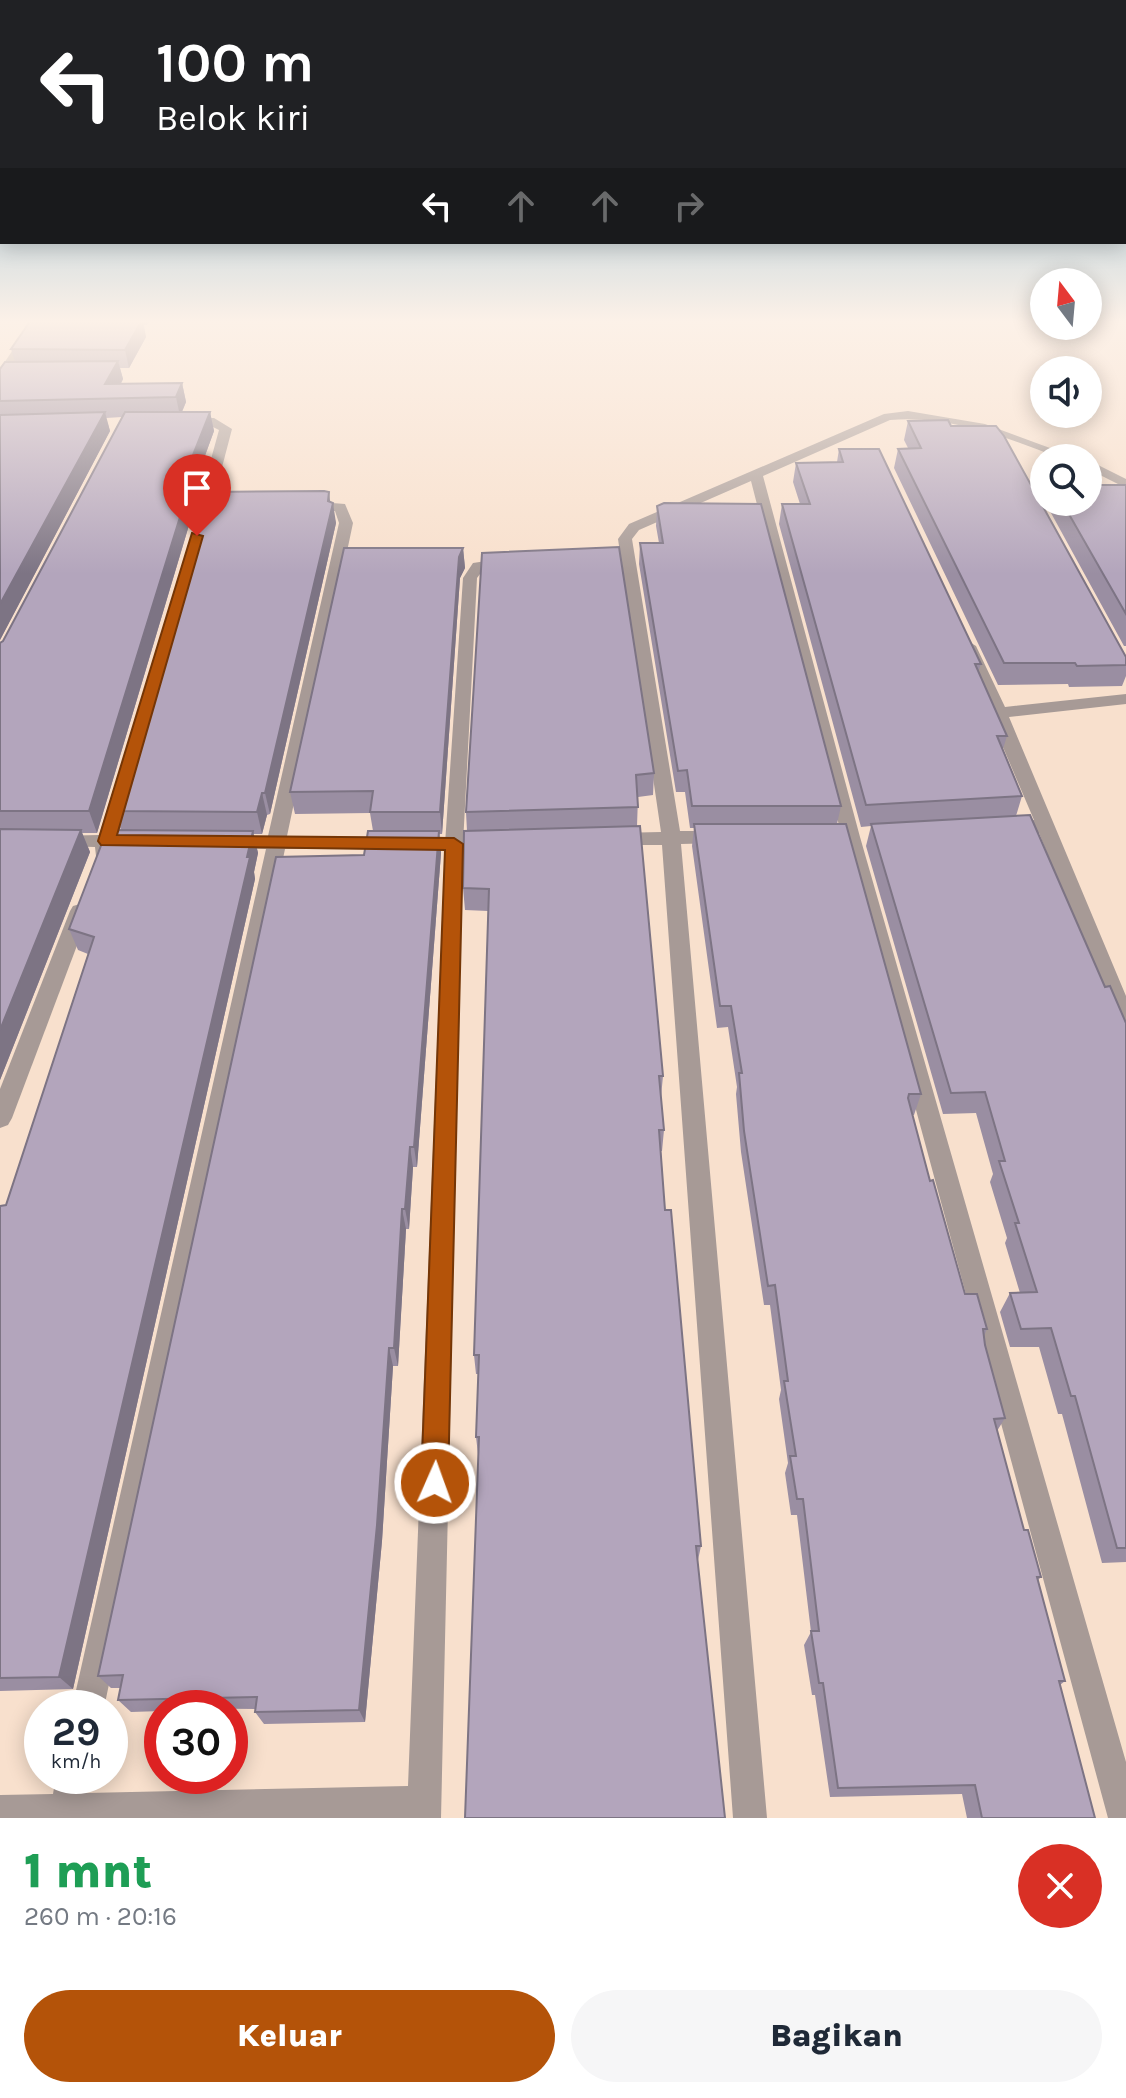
<!DOCTYPE html>
<html lang="id">
<head>
<meta charset="utf-8">
<style>
  body { margin:0; font-family:Karla,sans-serif; background:#f6f6f7; color:#1f2937; height:100vh; display:flex; flex-direction:column; font-size:30px; white-space:nowrap }
  * { box-sizing:border-box; margin:0 }
  p { font-size:26px; color:#747a83 }
  .icon { flex:none; width:44px; height:44px; fill:none; stroke:currentColor; stroke-width:2; stroke-linecap:round; stroke-linejoin:round }
  .map { position:relative; height:1818px; overflow:hidden }
  .panel { display:flex; flex-direction:column; background:#fff; flex:1 }
  .panel>* { flex:none }
  .top-card { position:absolute; left:0px; top:0px; width:1126px; height:244px; box-shadow:0 4px 20px #0003; background:#202124; color:#fff; overflow:hidden }
  .needle { width:52px; rotate:344deg }
  .controls { position:absolute; left:1030px; top:268px; display:grid; gap:16px }
  .controls a { display:grid; place-items:center; width:72px; height:72px; border-radius:50%; background:#fff; box-shadow:0 4px 20px #0003; font-size:40px }
  .speed { position:absolute; left:24px; top:1690px; display:flex; gap:16px; font-size:40px; font-weight:700; text-align:center }
  .speed>* { display:grid; place-content:center; width:104px; height:104px; border-radius:50%; background:#fff; box-shadow:0 4px 20px #0003; line-height:1 }
  .speed small { font-size:20px; font-weight:400 }
  .speed .limit { border:12px solid #d22; background:#fff; color:#111 }
  .pin { position:absolute; display:grid; place-items:center; width:68px; height:68px; color:#fff; margin:-82px -34px; border-radius:50% 50% 50% 0; rotate:-45deg; box-shadow:0 0 8px #0007 }
  .pin .icon { rotate:45deg }
  .me { position:absolute; width:88px; margin:-44px; rotate:2deg; stroke-linejoin:round; filter:drop-shadow(0 0 6px #0008) }
  .turn { display:flex; align-items:center; gap:28px; height:168px; padding:0 24px; font-size:36px }
  .turn .icon { width:104px; height:104px; stroke-width:2.5 }
  .turn b { display:block; font-size:56px; line-height:68px }
  .lanes { display:flex; align-items:center; height:76px; padding:0 24px; background:#0003; justify-content:center; gap:40px; direction:ltr }
  .lanes .off { opacity:.35 }
  .round { display:grid; place-items:center; flex:none; width:84px; height:84px; border-radius:42px; background:#f6f6f7 }
  .headline { display:flex; align-items:center; justify-content:space-between; height:136px; padding:0 24px }
  h1 { font-size:48px; font-weight:800; line-height:60px; color:#1e9e55 }
  .primary-button { display:flex; gap:16px; margin-top:auto; padding:16px 24px }
  .primary-button a { flex:1; height:92px; border-radius:48px; background:#b45309; color:#fff; font-size:32px; font-weight:800; line-height:92px; text-align:center }
  .primary-button a+a { background:#f6f6f7; color:#1f2937 }
  .map>svg:first-child { display:block }
  .lines { fill:none; stroke-linecap:round; stroke-linejoin:round }
  .minor { fill:#a79a96; fill-rule:evenodd }
  .wall { fill:#9a8ea2 }
  .shaded-wall { fill:#7d7484 }
  .building { fill:#b3a5bc; stroke:#7d7484; stroke-width:2 }
  .route { fill:#b45309; stroke:#753606; stroke-width:2 }
</style>
</head>
<body>
<div class="map">
<svg width="1126" height="1818" viewBox="0 0 1126 1818">
  <rect width="100%" height="100%" fill="#f8e0cd"/>
  <g class="lines">
    <g class="minor">
      <path d="M33 320H43L4 380 0 382V369Z"/>
      <path d="M908 411 985 424 1077 458H1059C1006 437 949 415 890 420L763 476 860 837 1126 1762V1818H1108L842 837 751 481 639 530 632 539 680 831H720L729 837 720 843 681 844 767 1818H733L662 845H616L607 839 616 833 661 832 618 539 629 524 884 414Z"/>
      <path d="M188 418H214L232 429 208 521 201 525 194 521 219 430 211 426 184 425 182 422Z"/>
      <path d="M1088 460 1126 479V488L1088 469Z"/>
      <path d="M307 501 345 504 353 523 287 836 392 837 401 843 392 849H285L104 1708H72L266 849 228 848 219 842 228 836H268L339 523 335 511 302 508 300 505Z"/>
      <path d="M506 558 513 562 511 565 483 570 477 578 463 844 441 1818H0V1795L53 1794 56 1776H90L86 1793 408 1786 445 844 463 578 473 563Z"/>
      <path d="M968 641 976 646 1005 707 1126 694V704L1009 717 1126 996V1031L1118 1028 1115 1022 1039 833 1012 834 1003 828 1012 822 1034 820 960 646Z"/>
      <path d="M122 784 131 790 118 835 135 836 137 841 135 846 114 847 110 856H96L95 847 53 846 51 841 53 836 99 835 113 790Z"/>
      <path d="M80 904 87 906 90 911 12 1118 8 1125 0 1128V1089L70 911 73 906Z"/>
    </g>
  </g>
  <g class="wall">
    <path d="M31 320H150L147 325H144L146 337 129 368H120L123 379 121 384 182 383 186 402 182 412H210L214 431 199 472 201 480 197 490 198 495 97 833H82L90 852 0 1080V643L3 641 122 417 106 418 110 431 0 640V369L15 362 11 349Z"/>
    <path d="M908 421 951 426 1126 657V676L1122 686 1069 687 1068 684 998 685 894 468 898 449 908 448 904 440Z"/>
    <path d="M839 449 981 664 978 672 1007 736 1003 749 1022 796 1016 816 1105 987 1126 1023V1562L1102 1563 1062 1414H1058L1039 1347H1010L1000 1312 1010 1293H1020L1005 1243 1007 1238 990 1182 993 1174 976 1113 943 1114 866 846 871 826 861 827 779 524 782 504H800L793 482 796 463 837 462Z"/>
    <path d="M1041 466H1044V501L1036 485Z"/>
    <path d="M1098 485H1126V646H1124L1045 502H1088Z"/>
    <path d="M330 502 336 523 270 814 267 815 262 834H253L258 853 254 872 255 879 73 1689 0 1691V1207L6 1205 88 954 78 950 69 929 121 830 114 811Z"/>
    <path d="M657 506 841 806 837 824 921 1094 914 1115H912L930 1181 965 1294 987 1329 984 1336 985 1345 1005 1418 997 1431 1024 1530 1041 1577 1038 1580 1065 1681 1060 1685 1095 1818H967L962 1794 830 1797 815 1695H812L804 1645 811 1632 797 1515H791L785 1473 788 1463 779 1399 781 1390 770 1305H764L741 1152 736 1094 737 1087 728 1027 717 1028 692 846 694 828H690L685 792H676L639 564 640 543H659L656 526Z"/>
    <path d="M619 547 654 773 653 795 638 797 637 826 663 1076 661 1097 664 1130 662 1151H661L665 1210 701 1546 698 1560 478 1454 476 1437 478 1374H476L474 1355 488 911 465 910 463 888 467 831 466 812Z"/>
    <path d="M463 548 465 568 460 578 442 834H439L441 853 417 1167H413L409 1229H406L398 1366H393L382 1541 365 1722 264 1724 255 1712V1709L162 1708V1711L131 1712 118 1700 121 1688H111L98 1676 373 831 370 813 295 814 290 792Z"/>
  </g>
  <g class="shaded-wall">
    <path d="M142 320 146 337 129 368 125 350Z"/>
    <path d="M118 361 123 379 112 398 105 384Z"/>
    <path d="M182 383 186 402 180 416 176 397Z"/>
    <path d="M105 412 110 431 0 640V604Z"/>
    <path d="M210 412 214 431 199 472 201 480 197 490 198 495 97 833 89 811 190 475 191 460Z"/>
    <path d="M329 492 331 509 333 503 336 523 270 814 265 793Z"/>
    <path d="M463 548 465 568 460 578 442 834 440 812 459 557Z"/>
    <path d="M262 793 267 815 262 834 257 812Z"/>
    <path d="M81 830 90 852 0 1080V1030Z"/>
    <path d="M253 831 258 853 254 872 255 879 73 1689 59 1677Z"/>
    <path d="M439 831 441 853 417 1167 414 1147Z"/>
    <path d="M410 1147 413 1167 409 1229 405 1209Z"/>
    <path d="M402 1209 406 1229 398 1366 394 1348Z"/>
    <path d="M389 1348 393 1366 382 1541 365 1722 359 1710Z"/>
  </g>
  <g class="building">
    <path d="M31 320H142L125 350 11 349Z"/>
    <path d="M118 361 105 384 182 383 176 397 0 401V369L5 362Z"/>
    <path d="M105 412 0 604V415Z"/>
    <path d="M125 412H210L191 460H196L190 475H193L89 811H0V643L3 641Z"/>
    <path d="M948 420 951 426H996L1004 436 1126 657V665L1077 666 1075 663H1004L898 449 921 448 908 421Z"/>
    <path d="M839 449H879L981 664H975L1007 736H997L1022 796 866 805 782 504H810L796 463 843 462Z"/>
    <path d="M1088 470 1098 485H1126V614L1062 502H1088Z"/>
    <path d="M324 491 329 492 328 501 333 503 265 793H262L257 812 114 811 210 492Z"/>
    <path d="M664 503 761 504 841 806H692L687 770 678 771 640 543H663L657 506Z"/>
    <path d="M619 547 654 773 636 775 638 807 466 812 482 553Z"/>
    <path d="M344 548H463L459 557 440 812H370L373 791 290 792Z"/>
    <path d="M1030 815 1105 987 1110 986 1126 1023V1548H1117L1075 1396H1071L1051 1328 1021 1329 1010 1293 1037 1292 1015 1223H1019L999 1161H1005L985 1092 951 1093 871 824Z"/>
    <path d="M694 824H846L921 1094H909L908 1098 930 1181 933 1180 965 1294H977L987 1329H983L985 1345 1005 1418 994 1419 1024 1530H1028L1041 1577H1037L1065 1681H1059L1095 1818H982L975 1785 838 1788 823 1683H819L811 1631H819L803 1499H797L790 1456H796L784 1381H788L775 1285 768 1286 744 1131 739 1073H742L731 1006H720Z"/>
    <path d="M640 826 663 1076H659L664 1130H659L665 1210H671L701 1546H696L725 1818H465L479 1437H476L479 1355H474L489 889 463 888 464 831Z"/>
    <path d="M0 829 81 830 0 1030Z"/>
    <path d="M107 830 253 831 247 857H250L59 1677 0 1678V1206L6 1205 94 937 69 929Z"/>
    <path d="M368 831H439L414 1147H410L405 1209H402L394 1348H389L377 1525 359 1710 255 1712 257 1697 118 1700 123 1675 98 1676 276 857 364 855Z"/>
  </g>
  <linearGradient id="sky" x2="0" y2="1"><stop stop-color="#6cabcb"/><stop offset="0.56" stop-color="#fcf1e8"/><stop offset="1" stop-color="#fcf1e8" stop-opacity="0"/></linearGradient>
  <rect width="1126" height="574" fill="url(#sky)"/>
  <path class="route" d="M192 533 203 536 117 835 454 838 463 844 448 1483 444 1493 435 1496 425 1493 421 1483 445 850 101 845 98 841Z"/>
</svg>
<div class="controls">
<a><svg class="needle" viewBox="-14 -14 28 28"><path d="M0-13l5 13h-10z" fill="#e53935"/><path d="M0 13l5-13h-10z" fill="#747a83"/></svg></a>
<a><svg class="icon" aria-label="sound" viewBox="0 0 24 24"><path d="M4 9h4l5-4v14l-5-4H4zM17 9q2 3 0 6"/></svg></a>
<a><svg class="icon" aria-label="search" viewBox="0 0 24 24"><circle cx="10" cy="10" r="6"/><path d="M15 15l6 6"/></svg></a>
</div>
<div class="speed"><div>29<small>km/h</small></div><div class="limit">30</div></div>
<div class="pin" style="left:197px;top:536px;background:#d93025"><svg class="icon" aria-label="arrive" viewBox="0 0 24 24"><path d="M6 21V4h12l-3 4 3 4H6"/></svg></div>
<svg class="me" style="left:435px;top:1483px" viewBox="-20 -20 40 40"><circle r="17" fill="#b45309" stroke="#fff" stroke-width="3"/><path d="M0-11L8 9 0 5-8 9z" fill="#fff"/></svg>
<div class="top-card">
<div class="turn"><svg class="icon" aria-label="left" viewBox="0 0 24 24"><path d="M17 20v-9H6M10 6l-5 5 5 5"/></svg><div><b>100 m</b>Belok kiri</div></div>
<div class="lanes"><svg class="icon" aria-label="left" viewBox="0 0 24 24"><path d="M17 20v-9H6M10 6l-5 5 5 5"/></svg><svg class="icon off" aria-label="ahead" viewBox="0 0 24 24"><path d="M12 20V5M6 11l6-6 6 6"/></svg><svg class="icon off" aria-label="ahead" viewBox="0 0 24 24"><path d="M12 20V5M6 11l6-6 6 6"/></svg><svg class="icon off" aria-label="right" viewBox="0 0 24 24"><path d="M7 20v-9h11M14 6l5 5-5 5"/></svg></div>
</div>
</div>
<section class="panel">
<div class="headline"><div><h1>1 mnt</h1><p>260 m · 20:16</p></div><a class="round" style="background:#d93025;color:#fff"><svg class="icon" aria-label="close" viewBox="0 0 24 24"><path d="M6 6l12 12M18 6L6 18"/></svg></a></div>
<div class="primary-button"><a>Keluar</a><a>Bagikan</a></div>
</section>
</body>
</html>
